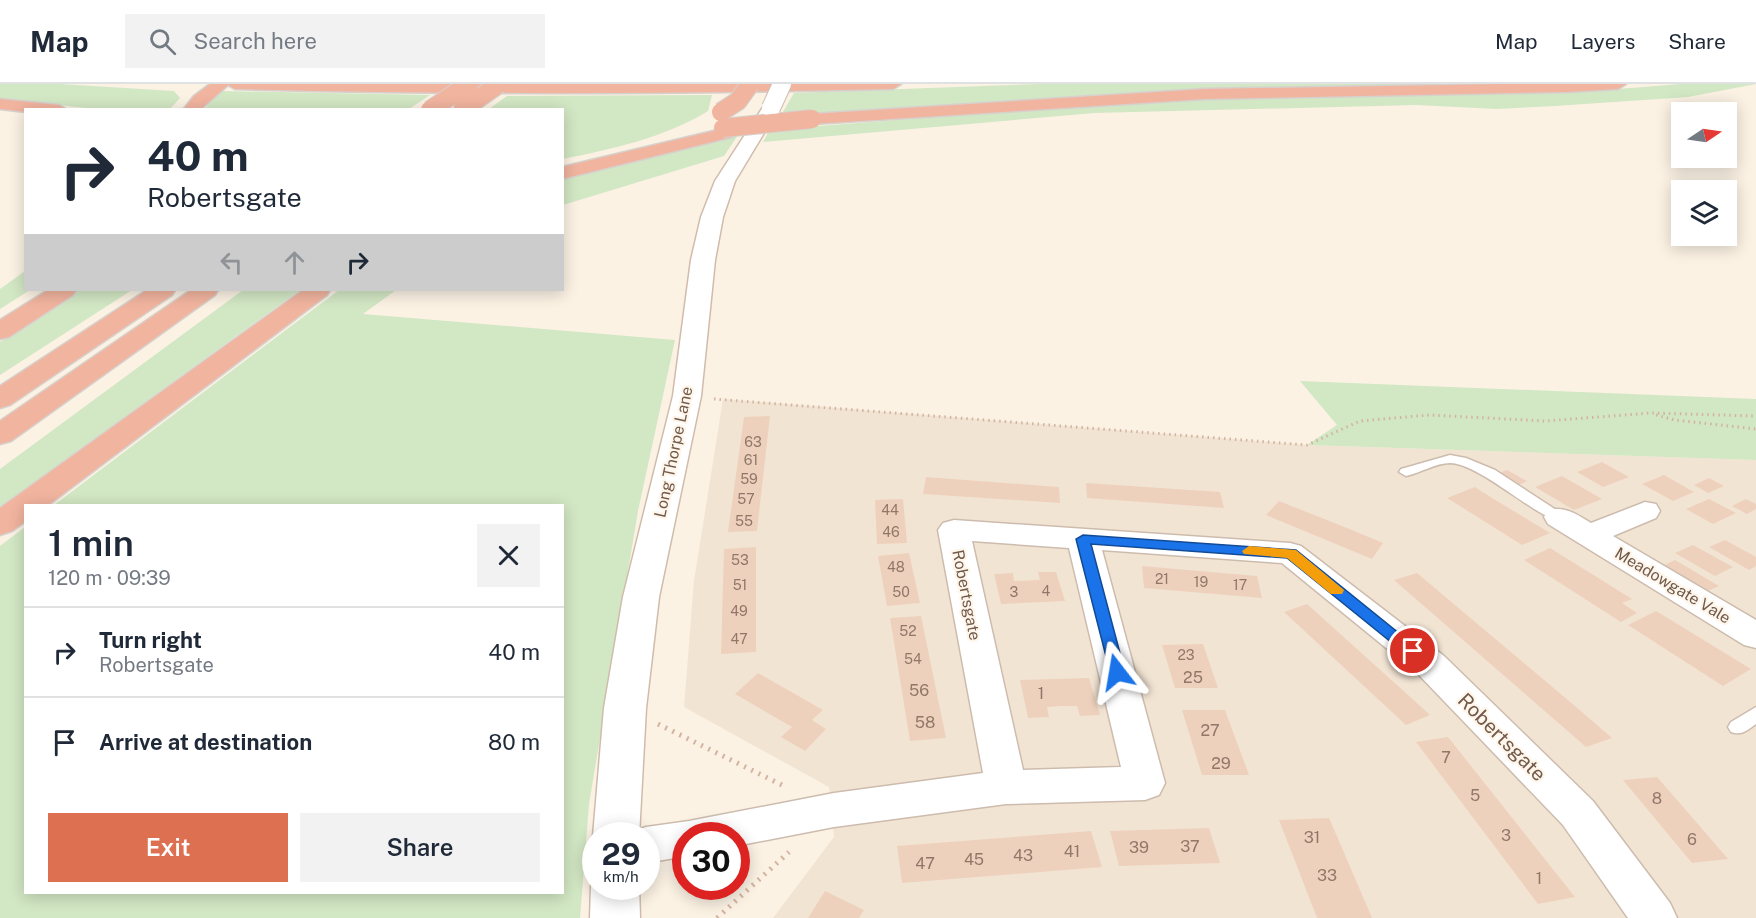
<!DOCTYPE html>
<html lang="en">
<head>
<meta charset="utf-8">
<style>
  body { margin:0; font-family:"Public Sans",sans-serif; background:#f2f2f3; color:#1f2937; height:100vh; display:flex; flex-direction:column; font-size:22px; white-space:nowrap }
  * { box-sizing:border-box; margin:0 }
  p { font-size:20px; color:#747a83 }
  .icon { flex:none; width:33px; height:33px; fill:none; stroke:currentColor; stroke-width:2; stroke-linecap:round; stroke-linejoin:round }
  .map { position:relative; flex:1; overflow:hidden }
  .drawer { position:absolute; left:24px; top:420px; width:540px; height:390px; display:flex; flex-direction:column; background:#fff; border-radius:0px; box-shadow:0 3px 15px #0003 }
  .drawer>* { flex:none }
  .banner { position:absolute; left:24px; top:24px; width:540px; height:183px; border-radius:0px; box-shadow:0 3px 15px #0003; background:#fff; color:#1f2937; overflow:hidden }
  .needle { width:39px; rotate:77deg }
  .controls { position:absolute; left:1671px; top:18px; display:grid; gap:12px }
  .controls a { display:grid; place-items:center; width:66px; height:66px; border-radius:0px; background:#fff; box-shadow:0 3px 15px #0003; font-size:30px }
  .speed { position:absolute; left:582px; top:738px; display:flex; gap:12px; font-size:30px; font-weight:700; text-align:center }
  .speed>* { display:grid; place-content:center; width:78px; height:78px; border-radius:50%; background:#fff; box-shadow:0 3px 15px #0003; line-height:1 }
  .speed small { font-size:15px; font-weight:400 }
  .speed .limit { border:9px solid #d22; background:#fff; color:#111 }
  .pin { position:absolute; display:grid; place-items:center; width:51px; height:51px; color:#fff; margin:-26px; border:3px solid #fff; border-radius:50%; box-shadow:0 2px 6px #0007 }
  .me { position:absolute; width:66px; margin:-33px; rotate:346deg; stroke-linejoin:round; filter:drop-shadow(0 0 4px #0008) }
  .turn { display:flex; align-items:center; gap:21px; height:126px; padding:0 24px; font-size:27px }
  .turn .icon { width:78px; height:78px; stroke-width:2.5 }
  .turn b { display:block; font-size:42px; line-height:51px }
  .lanes { display:flex; align-items:center; height:57px; padding:0 24px; background:#0003; justify-content:center; gap:30px; direction:ltr }
  .lanes .off { opacity:.35 }
  .round { display:grid; place-items:center; flex:none; width:63px; height:63px; border-radius:0px; background:#f2f2f3 }
  .overview { display:flex; align-items:center; justify-content:space-between; height:102px; padding:0 24px }
  h1 { font-size:36px; font-weight:600; line-height:45px }
  .primary-button { display:flex; gap:12px; margin-top:auto; padding:12px 24px }
  .primary-button a { flex:1; height:69px; border-radius:0px; background:#dd7051; color:#fff; font-size:24px; font-weight:600; line-height:69px; text-align:center }
  .primary-button a+a { background:#f2f2f3; color:#1f2937 }
  ul { padding:0; list-style:none }
  li { display:flex; align-items:center; gap:18px; height:90px; padding:0 24px; border-top:2px solid #e0e1e3 }
  li div { flex:1 }
  li b { display:block; font-size:22px }
  li em { font-style:normal }
  header { display:flex; align-items:center; gap:36px; box-sizing:border-box; height:84px; padding:0 30px; background:#fff; border-bottom:2px solid #e0e1e3 }
  header strong { font-size:28px }
  nav { display:flex; gap:33px; margin-inline-start:auto; font-size:21px }
  .search { width:420px; height:54px; background:#f2f2f3; display:flex; align-items:center; gap:15px; box-sizing:border-box; padding:0 21px; border-radius:0px; color:#747a83; font-size:22px }
  .map>svg:first-child { display:block }
  .residential { fill:#f2e4d3 }
  .green { fill:#d2e7c4 }
  .building { fill:#eed1bd }
  .lines { fill:none; stroke-linecap:round; stroke-linejoin:round }
  .lane-casing { stroke:#cdbcae; stroke-width:3 }
  .street-casing { stroke:#cdbcae; stroke-width:3 }
  .secondary-casing { stroke:#d0bcac; stroke-width:3 }
  .highway-casing { stroke:#d7d1cd; stroke-width:3 }
  .path-far1 { stroke:#d3b4a1; stroke-width:3; stroke-dasharray:1.5 4; stroke-linecap:butt }
  .path { stroke:#d3b4a1; stroke-width:5; stroke-dasharray:2 6; stroke-linecap:butt }
  .lane { fill:#fff; fill-rule:evenodd }
  .street { fill:#fff; fill-rule:evenodd }
  .secondary { fill:#fff; fill-rule:evenodd }
  .highway { fill:#f1b49f; fill-rule:evenodd }
  .secondary-bridge-casing { stroke:#d0bcac; stroke-width:20; stroke-linecap:butt }
  .highway-bridge-casing { stroke:#d7d1cd; stroke-width:20; stroke-linecap:butt }
  .secondary-bridge { stroke:#fff; stroke-width:18 }
  .highway-bridge { stroke:#f1b49f; stroke-width:18 }
  .route { fill:#1a73e8; stroke:#114b97; stroke-width:1.5 }
  .slow { fill:#f59e0b }
  .labels { text-anchor:middle; stroke-width:4.5; stroke-linejoin:round; paint-order:stroke }
  .number-label { font-size:14px; fill:#907768 }
  .street-label { font-size:16px; fill:#71594b; stroke:#fef6ea }
  .near-number-label { font-size:16px; fill:#907768 }
  .near-street-label { font-size:20px; fill:#71594b; stroke:#fef6ea }
</style>
</head>
<body>
<header>
<strong>Map</strong>
<div class="search"><svg class="icon" aria-label="search" viewBox="0 0 24 24"><circle cx="10" cy="10" r="6"/><path d="M15 15l6 6"/></svg>Search here</div>
<nav><a>Map</a><a>Layers</a><a>Share</a></nav>
</header>
<div class="map">
<svg width="1756" height="834" viewBox="0 0 1756 834">
  <rect width="100%" height="100%" fill="#fbf2e4"/>
  <path class="residential" d="M723 315 1307 361 1756 376V834H773L834 753 829 703 684 623 694 497Z"/>
  <g class="green">
    <path d="M0 0H60L174 7 180 14 169 26 95 25 0 15Z"/>
    <path d="M1039 0H1545L780 33 794 9Z"/>
    <path d="M1680 0H1756L1688 13 1555 22 1497 25 1416 21 1094 29 763 58 769 47 818 42C961 31 1105 18 1248 14 1392 9 1536 14 1680 0Z"/>
    <path d="M223 7 430 11 409 25H205L211 16Z"/>
    <path d="M712 11 708 27C664 54 612 65 563 75L562 26 489 25 507 12Z"/>
    <path d="M738 51 724 72 563 121V91L697 57Z"/>
    <path d="M25 187 26 206H30L0 225V205Z"/>
    <path d="M77 206H132L0 291V258Z"/>
    <path d="M243 206H300L0 423V385Z"/>
    <path d="M339 206H396L363 230 675 256 638 427 589 720 580 834H0V462L25 443 26 808H562V422L54 421Z"/>
    <path d="M1300 297 1756 315V376L1307 361 1337 341Z"/>
  </g>
  <g class="building">
    <path d="M770 332 757 447 728 448 744 333Z"/>
    <path d="M1602 378 1629 393 1603 403 1577 388Z"/>
    <path d="M1507 386 1527 397 1519 401 1499 389Z"/>
    <path d="M1664 391 1694 408 1673 417 1642 400Z"/>
    <path d="M1562 392 1602 415 1574 426 1535 403Z"/>
    <path d="M926 393 1059 403 1060 419 923 410Z"/>
    <path d="M1709 394 1724 402 1708 409 1694 401Z"/>
    <path d="M1086 399 1220 408 1224 424 1087 414Z"/>
    <path d="M1475 403 1492 414 1550 449 1522 461 1447 414Z"/>
    <path d="M903 415 907 459 877 460 875 416Z"/>
    <path d="M1709 415 1736 429 1713 440 1686 425Z"/>
    <path d="M1746 415 1756 420V425L1747 430 1732 422Z"/>
    <path d="M1279 417 1347 444 1383 459 1372 475 1266 431Z"/>
    <path d="M1725 456 1756 473V482L1749 486 1709 463Z"/>
    <path d="M1693 461 1733 483 1715 492 1675 469Z"/>
    <path d="M756 463V568L721 570 724 465Z"/>
    <path d="M1550 464 1632 515 1622 519 1637 529 1621 538 1524 476Z"/>
    <path d="M909 469 920 519 887 522 878 472Z"/>
    <path d="M1675 476 1719 502 1701 510 1658 484Z"/>
    <path d="M1142 482 1257 492 1262 514 1144 504Z"/>
    <path d="M1038 488H1056L1065 517 1001 520 994 490 1013 489 1014 497 1040 496Z"/>
    <path d="M1417 489 1575 622 1612 654 1586 663 1394 496Z"/>
    <path d="M1307 520 1397 601 1430 631 1406 641 1284 528Z"/>
    <path d="M1656 527 1702 555 1751 585 1723 602 1628 541Z"/>
    <path d="M921 532 946 654 910 657 890 534Z"/>
    <path d="M1203 560 1218 604H1175L1162 561Z"/>
    <path d="M758 589 823 626 812 636 826 645 805 667 781 653 792 643 735 610Z"/>
    <path d="M1089 594 1100 631 1080 632 1077 622H1062L1047 623 1049 633 1028 634 1020 596Z"/>
    <path d="M1182 626H1225L1249 691H1202Z"/>
    <path d="M1448 653 1540 769 1575 813 1538 820 1416 658Z"/>
    <path d="M1657 693 1691 732 1728 775 1692 779 1623 696Z"/>
    <path d="M1329 734 1345 771 1372 834H1317L1279 736Z"/>
    <path d="M1209 744 1220 779 1119 782 1110 747Z"/>
    <path d="M1091 747 1102 783 902 799 897 762Z"/>
    <path d="M825 807 864 826 859 834H808Z"/>
  </g>
  <g class="lines">
    <g class="lane-casing">
      <g id="lane">
        <path d="M1450 371 1466 374 1495 386 1567 433 1564 436C1544 442 1483 380 1450 379 1436 379 1420 389 1406 392L1399 388 1401 385Z"/>
        <path d="M1756 623V640C1747 646 1742 652 1731 648L1728 643 1731 638Z"/>
      </g>
    </g>
    <g class="street-casing">
      <g id="street">
        <path d="M1645 418 1656 420 1660 427 1656 434 1613 452 1756 536V564L1744 561 1548 440 1544 433 1548 426C1566 422 1576 430 1591 439Z"/>
        <path d="M954 436 1290 459 1301 462 1444 572 1593 717 1670 819 1677 834H1628L1563 741 1418 590 1282 479 1102 466 1165 699 1159 711 1145 716 1006 720 834 743 736 762V752H686V772L646 779V752H629L631 748 646 743 689 737 834 709 983 689 938 446 943 439ZM972 457 1069 464 1121 683 1023 686Z"/>
      </g>
    </g>
    <g class="secondary-casing">
      <g id="secondary">
        <path d="M771 19 779 24 735 97 723 133 715 176 701 312 659 513 646 624 639 752H596V758L593 752 604 624 623 513 673 312 691 176 701 133 715 97 765 20Z"/>
        <path d="M596 791V802H639L640 834H590L591 802Z"/>
      </g>
    </g>
    <g class="highway-casing">
      <g id="highway">
        <path d="M210 0H901L893 5C674 10 454 11 235 5L228 1 200 26H183L194 12Z"/>
        <path d="M1501 0H1626L1618 5 1567 8 1205 15 812 40 806 39 803 35 806 31 812 30 1205 5Z"/>
        <path d="M0 15 59 21 67 26H26V28L0 25Z"/>
        <path d="M726 44 732 45 735 49 732 53 562 95V83Z"/>
        <path d="M48 206H76L73 211 9 253 0 255V236Z"/>
        <path d="M147 206H175L172 211 10 321 0 324V302Z"/>
        <path d="M191 206H218L215 211 11 357 0 360V337Z"/>
        <path d="M303 206H330L327 211 47 422H26V437L12 447 0 451V424Z"/>
      </g>
    </g>
    <g class="path-far1">
      <path d="M714 315 1307 361 1360 337 1429 331 1545 337 1651 329 1756 332"/>
      <path d="M1656 331 1675 336 1756 345"/>
    </g>
    <g class="path">
      <path d="M658 640 786 703"/>
      <path d="M717 834 789 768"/>
    </g>
    <use href="#lane" class="lane"/>
    <use href="#street" class="street"/>
    <use href="#secondary" class="secondary"/>
    <use href="#highway" class="highway"/>
    <g class="secondary-bridge-casing">
      <path id="secondary-bridge" d="M771 24 782 0"/>
    </g>
    <g class="highway-bridge-casing">
      <g id="highway-bridge">
        <path d="M430 26 469 0"/>
        <path d="M462 26 499 0"/>
        <path d="M721 28 738 17 750 0"/>
        <path d="M723 44 812 35"/>
      </g>
    </g>
    <use href="#secondary-bridge" class="secondary-bridge"/>
    <use href="#highway-bridge" class="highway-bridge"/>
  </g>
  <path class="route" d="M1083 451 1296 466 1421 567 1419 571H1407L1287 474 1091 460 1125 588 1123 592H1111L1076 455Z"/>
  <path class="slow" d="M1249 462 1296 466 1344 506 1342 510H1331L1287 474 1244 470 1242 467Z"/>
  <g class="labels">
    <g class="number-label">
      <text x="753" y="363">63</text>
      <text x="751" y="381">61</text>
      <text x="749" y="400">59</text>
      <text x="746" y="420">57</text>
      <text x="890" y="431">44</text>
      <text x="744" y="442">55</text>
      <text x="891" y="453">46</text>
      <text x="740" y="481">53</text>
      <text x="896" y="488">48</text>
      <text x="1162" y="500">21</text>
      <text x="1201" y="503">19</text>
      <text x="740" y="506">51</text>
      <text x="1240" y="506">17</text>
      <text x="1046" y="512">4</text>
      <text x="901" y="513">50</text>
      <text x="1014" y="513">3</text>
      <text x="739" y="532">49</text>
      <text x="908" y="552">52</text>
      <text x="739" y="560">47</text>
      <text x="1186" y="576">23</text>
      <text x="913" y="580">54</text>
    </g>
    <g class="street-label">
      <text transform="translate(673 368) rotate(-78)" y="6">Long Thorpe Lane</text>
      <text transform="translate(1673 501) rotate(31)" y="6">Meadowgate Vale</text>
      <text transform="translate(967 511) rotate(79)" y="6">Robertsgate</text>
    </g>
    <g class="near-number-label">
      <text x="1193" y="599">25</text>
      <text x="919" y="612">56</text>
      <text x="1041" y="615">1</text>
      <text x="925" y="644">58</text>
      <text x="1210" y="652">27</text>
      <text x="1446" y="679">7</text>
      <text x="1221" y="685">29</text>
      <text x="1475" y="717">5</text>
      <text x="1657" y="720">8</text>
      <text x="1506" y="757">3</text>
      <text x="1312" y="759">31</text>
      <text x="1692" y="761">6</text>
      <text x="1190" y="768">37</text>
      <text x="1139" y="769">39</text>
      <text x="1072" y="773">41</text>
      <text x="1023" y="777">43</text>
      <text x="974" y="781">45</text>
      <text x="925" y="785">47</text>
      <text x="1327" y="797">33</text>
      <text x="1539" y="800">1</text>
    </g>
    <g class="near-street-label">
      <text transform="translate(1502 653) rotate(45)" y="7">Robertsgate</text>
    </g>
  </g>
</svg>
<div class="controls">
<a><svg class="needle" viewBox="-14 -14 28 28"><path d="M0-13l5 13h-10z" fill="#e53935"/><path d="M0 13l5-13h-10z" fill="#747a83"/></svg></a>
<a><svg class="icon" aria-label="layers" viewBox="0 0 24 24"><path d="M12 4l9 5-9 5-9-5zM3 14l9 5 9-5"/></svg></a>
</div>
<div class="speed"><div>29<small>km/h</small></div><div class="limit">30</div></div>
<div class="pin" style="left:1413px;top:567px;background:#d93025"><svg class="icon" aria-label="arrive" viewBox="0 0 24 24"><path d="M6 21V4h12l-3 4 3 4H6"/></svg></div>
<svg class="me" style="left:1117px;top:588px" viewBox="-20 -20 40 40"><path d="M0-17L14 15 0 8-14 15z" fill="#1a73e8" stroke="#fff" stroke-width="4"/></svg>
<div class="banner">
<div class="turn"><svg class="icon" aria-label="right" viewBox="0 0 24 24"><path d="M7 20v-9h11M14 6l5 5-5 5"/></svg><div><b>40 m</b>Robertsgate</div></div>
<div class="lanes"><svg class="icon off" aria-label="left" viewBox="0 0 24 24"><path d="M17 20v-9H6M10 6l-5 5 5 5"/></svg><svg class="icon off" aria-label="ahead" viewBox="0 0 24 24"><path d="M12 20V5M6 11l6-6 6 6"/></svg><svg class="icon" aria-label="right" viewBox="0 0 24 24"><path d="M7 20v-9h11M14 6l5 5-5 5"/></svg></div>
</div>
<section class="drawer">
<div class="overview"><div><h1>1 min</h1><p>120 m · 09:39</p></div><a class="round"><svg class="icon" aria-label="close" viewBox="0 0 24 24"><path d="M6 6l12 12M18 6L6 18"/></svg></a></div>
<ul>
<li><svg class="icon" aria-label="right" viewBox="0 0 24 24"><path d="M7 20v-9h11M14 6l5 5-5 5"/></svg><div><b>Turn right</b><p>Robertsgate</p></div><em>40 m</em></li>
<li><svg class="icon" aria-label="arrive" viewBox="0 0 24 24"><path d="M6 21V4h12l-3 4 3 4H6"/></svg><div><b>Arrive at destination</b></div><em>80 m</em></li>
</ul>
<div class="primary-button"><a>Exit</a><a>Share</a></div>
</section>
</div>
</body>
</html>
